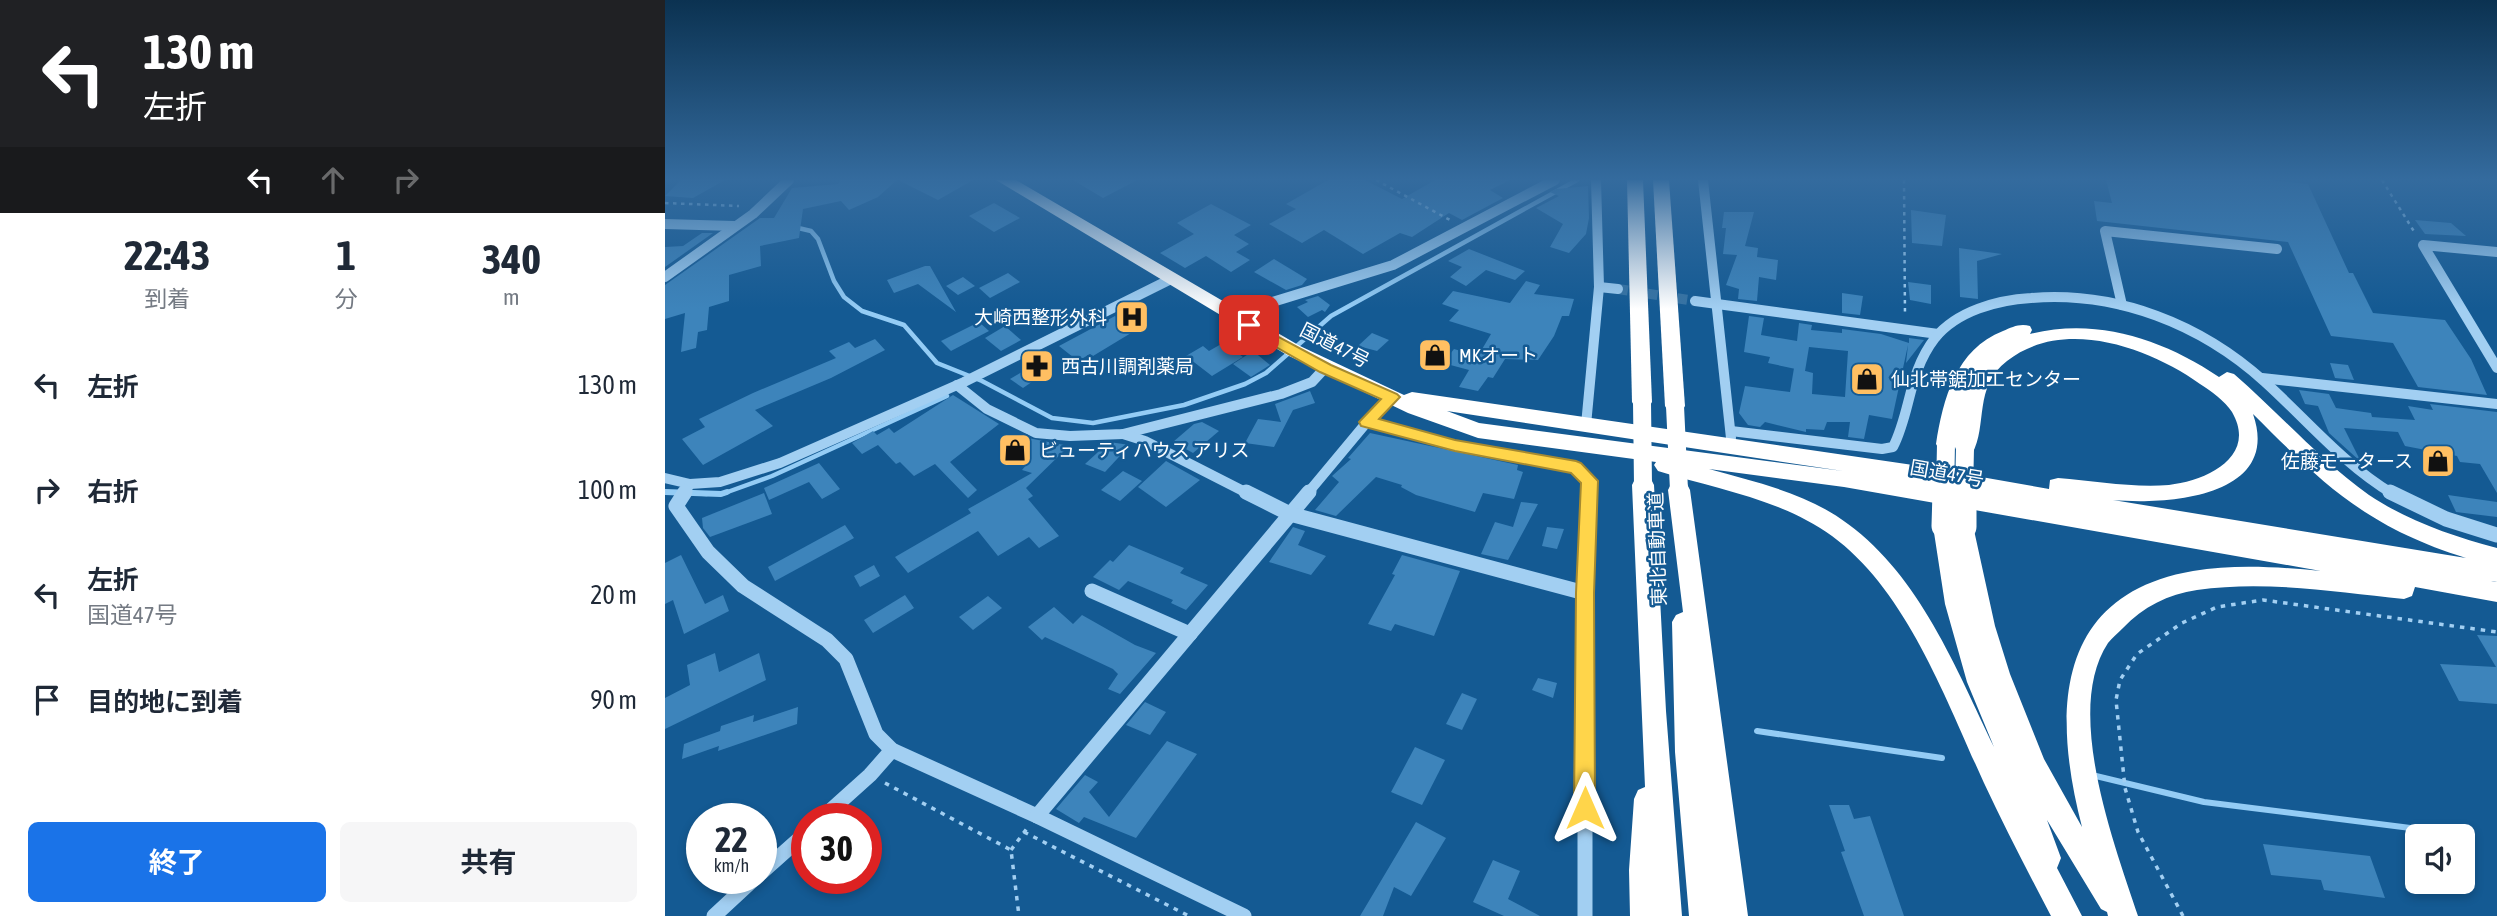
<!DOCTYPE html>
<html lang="ja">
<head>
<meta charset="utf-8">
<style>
  body { margin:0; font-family:"Asap Condensed","Noto Sans JP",sans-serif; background:#f6f6f7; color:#1f2937; height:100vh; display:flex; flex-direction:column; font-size:26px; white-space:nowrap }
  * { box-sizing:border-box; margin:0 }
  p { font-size:23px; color:#747a83 }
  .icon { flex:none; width:38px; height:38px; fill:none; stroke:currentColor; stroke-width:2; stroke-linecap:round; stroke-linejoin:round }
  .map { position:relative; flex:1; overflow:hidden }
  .sheet { display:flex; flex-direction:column; background:#fff; width:665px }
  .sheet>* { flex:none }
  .banner { background:#202124; color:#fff; overflow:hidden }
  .controls { position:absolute; left:1740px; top:824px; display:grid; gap:14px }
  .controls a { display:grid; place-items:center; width:70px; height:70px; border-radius:10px; background:#fff; box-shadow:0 4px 10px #0003; font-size:35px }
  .speed { position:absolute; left:21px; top:803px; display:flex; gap:14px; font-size:35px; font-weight:700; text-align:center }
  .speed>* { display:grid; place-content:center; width:91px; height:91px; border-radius:50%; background:#fff; box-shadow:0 4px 10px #0003; line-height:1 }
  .speed small { font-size:18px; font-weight:400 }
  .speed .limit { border:10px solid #d22; background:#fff; color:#111 }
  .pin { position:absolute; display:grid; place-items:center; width:60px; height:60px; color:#fff; margin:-30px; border-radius:14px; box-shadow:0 4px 10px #0006 }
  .me { position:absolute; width:77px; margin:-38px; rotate:0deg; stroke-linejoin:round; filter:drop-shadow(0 0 5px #0008) }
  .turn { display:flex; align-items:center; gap:24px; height:147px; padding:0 28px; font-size:32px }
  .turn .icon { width:91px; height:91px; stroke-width:2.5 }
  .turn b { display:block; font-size:49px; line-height:60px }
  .lanes { display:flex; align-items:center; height:66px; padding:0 28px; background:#0003; justify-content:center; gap:35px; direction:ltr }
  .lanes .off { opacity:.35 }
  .eta { display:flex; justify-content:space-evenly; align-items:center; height:119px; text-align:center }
  .eta b { font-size:42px; font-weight:700; line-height:49px }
  .button { display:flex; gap:14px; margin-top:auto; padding:14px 28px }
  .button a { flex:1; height:80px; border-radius:10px; background:#1a73e8; color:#fff; font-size:28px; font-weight:700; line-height:80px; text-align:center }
  .button a+a { background:#f6f6f7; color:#1f2937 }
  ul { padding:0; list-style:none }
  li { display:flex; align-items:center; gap:21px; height:105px; padding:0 28px }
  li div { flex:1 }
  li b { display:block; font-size:26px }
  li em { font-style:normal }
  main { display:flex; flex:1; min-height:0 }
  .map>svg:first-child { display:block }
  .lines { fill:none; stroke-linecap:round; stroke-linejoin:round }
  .stream-far1 { stroke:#94ccf5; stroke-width:4.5 }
  .stream { stroke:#94ccf5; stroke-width:6 }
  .building { fill:#3d84bb }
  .minor-tunnel { stroke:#3773a3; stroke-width:10; stroke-dasharray:10 5; stroke-linecap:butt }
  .path-far1 { stroke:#a2cff2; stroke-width:2.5; stroke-dasharray:3.5 4.5; stroke-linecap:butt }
  .path { stroke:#a2cff2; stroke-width:3.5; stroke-dasharray:4.5 6; stroke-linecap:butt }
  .minor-far1 { stroke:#a2cff2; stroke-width:10 }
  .minor { stroke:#a2cff2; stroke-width:15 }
  .highway { fill:#fff; fill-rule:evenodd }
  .highway-bridge-far1 { stroke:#fff; stroke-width:18 }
  .highway-bridge { stroke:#fff; stroke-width:25 }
  .route { fill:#ffd54a; stroke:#a68a30; stroke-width:2 }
  .labels { text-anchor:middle; stroke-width:5; stroke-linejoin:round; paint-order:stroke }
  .poi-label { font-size:19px; fill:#fff; stroke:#145a93; text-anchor:start }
  .street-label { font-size:19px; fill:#fff; stroke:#145a93 }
</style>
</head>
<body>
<main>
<section class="sheet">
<div class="banner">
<div class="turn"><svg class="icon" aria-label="left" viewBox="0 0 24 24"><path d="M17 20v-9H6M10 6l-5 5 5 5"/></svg><div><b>130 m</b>左折</div></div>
<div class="lanes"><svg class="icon" aria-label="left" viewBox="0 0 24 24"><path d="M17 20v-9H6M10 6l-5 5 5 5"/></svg><svg class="icon off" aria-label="ahead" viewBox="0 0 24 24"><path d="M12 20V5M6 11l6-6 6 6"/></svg><svg class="icon off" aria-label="right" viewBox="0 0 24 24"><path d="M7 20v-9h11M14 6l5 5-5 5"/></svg></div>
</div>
<div class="eta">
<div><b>22:43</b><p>到着</p></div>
<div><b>1</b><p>分</p></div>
<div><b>340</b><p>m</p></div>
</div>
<ul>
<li><svg class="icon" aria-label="left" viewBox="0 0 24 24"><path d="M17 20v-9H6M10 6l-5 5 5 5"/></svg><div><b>左折</b></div><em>130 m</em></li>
<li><svg class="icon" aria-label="right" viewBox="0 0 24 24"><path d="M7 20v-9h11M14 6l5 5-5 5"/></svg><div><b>右折</b></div><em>100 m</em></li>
<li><svg class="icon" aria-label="left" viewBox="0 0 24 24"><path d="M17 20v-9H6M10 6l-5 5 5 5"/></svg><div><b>左折</b><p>国道47号</p></div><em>20 m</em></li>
<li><svg class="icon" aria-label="arrive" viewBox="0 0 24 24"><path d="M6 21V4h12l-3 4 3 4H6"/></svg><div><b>目的地に到着</b></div><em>90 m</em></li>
</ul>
<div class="button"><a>終了</a><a>共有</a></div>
</section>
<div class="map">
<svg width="1832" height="916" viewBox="0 0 1832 916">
  <rect width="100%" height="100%" fill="#145a93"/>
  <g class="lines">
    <g class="stream-far1">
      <path d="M129 227 146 231 153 239 169 281 179 297 197 311 239 325 272 363 317 381 387 418 428 423 519 405 580 384 601 373 666 316 912 180"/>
      <path d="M0 492 42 494"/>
      <path d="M57 494 107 476 282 396"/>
    </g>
    <g class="stream">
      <path d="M0 492 56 494 62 492"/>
      <path d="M1092 731 1277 758"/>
      <path d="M1431 776 1539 802 1793 834"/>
    </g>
  </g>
  <g class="building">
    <path d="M16 180H60L28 198 0 196Z"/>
    <path d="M176 180H232L213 197 184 210 176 201 138 209 134 238 95 246 96 266 64 275V301L44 307 42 330 33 332 31 348 16 352 20 313 0 319V285L95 218H109L127 188 173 184Z"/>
    <path d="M233 180H308L273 200Z"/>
    <path d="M408 180H472L438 198Z"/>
    <path d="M663 180H700L737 199 770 180H845L825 190 838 198 797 220 784 213 747 237 735 233 698 254 659 230 637 243 604 224 631 209 621 204Z"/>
    <path d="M1441 180H1605L1643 184 1684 273H1688L1708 313 1780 320 1806 359 1822 395 1753 387 1728 343 1666 336 1623 242 1432 221 1429 201 1447 203Z"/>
    <path d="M923 186 924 218 921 234 904 253 885 247 898 224 871 208 894 196 885 192 891 189Z"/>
    <path d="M329 203 355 218 329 232 304 216Z"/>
    <path d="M546 204 586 225 569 235 584 244 571 252 585 260 566 272 541 256 520 268 495 253 529 234 512 223Z"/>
    <path d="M1246 210 1281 215 1277 246 1247 243Z"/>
    <path d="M1059 212H1089L1080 246 1093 248 1092 257 1113 260 1111 280 1094 277 1092 301 1073 299 1074 289 1061 285 1072 255 1058 254 1061 228H1057Z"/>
    <path d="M1750 220 1786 223 1801 236 1760 234Z"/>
    <path d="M37 233H48L0 267V247L18 246Z"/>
    <path d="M1294 248 1337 254 1312 261 1313 299 1295 297Z"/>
    <path d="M804 249 860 271 850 280 821 270 801 286 785 277 797 267 783 261Z"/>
    <path d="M609 259 642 279 637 285 621 290 589 272Z"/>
    <path d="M260 266H265L291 312 253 284 229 293 222 280Z"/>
    <path d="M343 273 355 282 325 298 314 288Z"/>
    <path d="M298 277 310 286 293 295 281 286Z"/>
    <path d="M861 281 875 285 869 294 909 299 904 316H897L889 336 873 360 840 359 828 378 823 377 813 391 794 387 804 370 778 363 789 349 813 356 826 334 784 321 794 310 777 304 788 291 845 303Z"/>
    <path d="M1243 282 1266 285V304L1245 300Z"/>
    <path d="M1177 293 1198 296 1195 315 1177 313Z"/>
    <path d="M653 296 665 305 660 312 657 310 643 317 632 307 643 302 640 300Z"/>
    <path d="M450 316 471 330 428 356 425 354 413 361 394 346Z"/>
    <path d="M1084 316 1099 318 1096 335 1132 341 1134 323 1147 325 1146 330 1177 333V329L1216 334 1244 343V338L1259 340 1241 363 1243 345 1227 419 1204 415 1199 439 1183 437 1185 422H1162L1159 430 1141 429V432L1100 422 1095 427 1083 425 1074 413 1080 386 1125 392 1129 368 1148 373 1147 394 1180 397 1183 351 1144 347 1140 371 1103 363 1105 357 1079 352Z"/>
    <path d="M314 322 324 331 286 351 276 341Z"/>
    <path d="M340 326 356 340 336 351 320 338Z"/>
    <path d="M707 333 724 340 712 351 693 346Z"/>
    <path d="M210 339 220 350 166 378 90 410 108 426 38 465 17 439 40 427 34 419 88 393 171 358 164 351 184 342 190 348Z"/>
    <path d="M558 343 578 357 547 376 521 356 538 346 544 351Z"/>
    <path d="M588 351 605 365 586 377 568 364Z"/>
    <path d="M1665 363 1683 365 1689 380 1670 378Z"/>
    <path d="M365 367 377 375 358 388 345 379Z"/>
    <path d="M1634 390 1664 394 1671 408 1706 413 1707 417 1750 420 1743 406 1768 410 1765 404 1832 412V493L1815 464 1795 462 1792 456 1740 446 1733 432 1679 428 1696 462 1664 433 1653 406 1640 404Z"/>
    <path d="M645 391 650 403 628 410 609 447 580 443 593 419 616 422 610 404Z"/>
    <path d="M288 395 334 424 285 462 312 490 303 498 270 464 249 476 235 462 231 464 213 445 197 454 187 443 208 431 212 435 224 428 229 433Z"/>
    <path d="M537 422 554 431 528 453 508 442 529 424Z"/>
    <path d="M705 433 853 465 852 470 858 472 849 499 818 493 810 512 751 495 736 487 737 485 711 477 671 516 650 510 674 482 667 476 686 459 683 458Z"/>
    <path d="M363 438 404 446 361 488 368 496 363 499 394 536 374 548 364 537 333 556 313 531 243 573 230 557 306 513 303 509 367 473 357 470 363 463 344 454Z"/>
    <path d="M444 442 465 445 440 472 420 464Z"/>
    <path d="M501 461 535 480 501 507 473 487Z"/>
    <path d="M154 463 175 489 157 499 144 482 104 500 99 488Z"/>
    <path d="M458 471 477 481 455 501 436 490Z"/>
    <path d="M99 493 107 514 45 537 38 528 37 518Z"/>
    <path d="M1783 495 1832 502V517L1791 512Z"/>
    <path d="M856 502 873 504 843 560 816 554 830 522 848 527Z"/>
    <path d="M180 525 189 538 110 581 103 567Z"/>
    <path d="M628 527 640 531 633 545 661 556 646 575 604 562Z"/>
    <path d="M882 527 899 529 892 549 877 546Z"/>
    <path d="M464 545 519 568 515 573 543 585 521 610 506 603 508 600 463 581 454 590 428 577 445 560 448 562Z"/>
    <path d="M16 555 40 604 58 595 64 611 19 634 8 600 0 604V563Z"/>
    <path d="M737 555 795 571 769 636 730 624 726 631 703 624 730 575 727 574Z"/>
    <path d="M209 565 215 576 195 587 189 576Z"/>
    <path d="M240 595 249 608 208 633 199 620Z"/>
    <path d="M323 596 337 608 308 630 294 617Z"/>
    <path d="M389 607 408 624 417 615 470 645 491 653 455 694 443 689 453 674 448 669 380 637 377 640 363 627Z"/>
    <path d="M1812 635 1832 636V704L1794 701 1775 664 1831 667Z"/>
    <path d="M50 653 54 672 94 653 101 680 0 729V698L25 685 22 665Z"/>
    <path d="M873 678 892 683 888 698 867 690Z"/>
    <path d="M797 693 812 699 797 730 781 724Z"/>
    <path d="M480 702 501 712 485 735 461 725Z"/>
    <path d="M133 707 132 724 53 751 54 746 17 759 19 744 55 731 56 726 89 715 88 722Z"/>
    <path d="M502 741 532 754 471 838 419 817 414 823 391 809 420 775 433 782 424 792 444 817Z"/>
    <path d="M750 747 780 760 757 805 726 792Z"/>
    <path d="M1164 805H1184L1189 819 1205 816 1239 916H1199L1176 852 1180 851Z"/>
    <path d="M751 822 781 838 746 896 729 887 718 916H695Z"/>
    <path d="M1598 844 1705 856 1720 898 1659 890 1656 880 1606 875Z"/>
    <path d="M828 860 855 871 843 899 875 916H839L808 902Z"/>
  </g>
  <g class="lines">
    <path class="minor-tunnel" d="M953 289 1030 301"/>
    <g class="path-far1">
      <path d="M711 180 785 220"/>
      <path d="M1239 180 1240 316"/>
      <path d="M1717 180 1750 233"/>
      <path d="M0 203 74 206"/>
    </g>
    <g class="path">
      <path d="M220 783 346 850 354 916"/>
      <path d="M359 832 524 916"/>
      <path d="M346 850 363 827"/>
      <path d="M1518 916 1473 832 1460 788 1451 700 1455 680 1472 654 1517 623 1552 607 1598 600 1832 632"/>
    </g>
    <g class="minor-far1">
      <path d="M1038 180 1066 438"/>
      <path d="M0 224 69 226"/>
      <path d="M1832 252 1758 245 1832 368"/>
      <path d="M0 277 88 214 124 180"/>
      <path d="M934 287 953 289"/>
      <path d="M1030 301 1273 334"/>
      <path d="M1457 305 1440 231 1612 249"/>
      <path d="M565 315 728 265 890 180"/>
      <path d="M1597 378 1832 404"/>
      <path d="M292 385 322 409 371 433 405 436 458 434 616 394 647 382 660 368"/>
      <path d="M702 422 791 446 911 468 925 481 924 494"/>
      <path d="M921 425 934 287 931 180"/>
      <path d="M1066 431 1217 449 1228 447C1246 412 1243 373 1270 338 1292 311 1332 300 1366 298 1452 291 1536 324 1600 382 1642 420 1678 464 1728 494"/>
      <path d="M458 434 480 441 584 494"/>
      <path d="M0 478 25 484 55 482 115 463 299 382 506 279"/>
      <path d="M19 494 25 484"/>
      <path d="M642 494 702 422 727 397"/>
    </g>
    <g class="minor">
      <path d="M20 492 11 506 43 552 78 586 162 640 181 659 211 734 227 750 372 816 644 492"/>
      <path d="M581 492 625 514 920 593"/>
      <path d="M1725 492 1781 519 1832 535"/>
      <path d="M427 591 525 634"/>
      <path d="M372 816 579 916"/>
      <path d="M156 819 205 775 227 750"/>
      <path d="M96 873 142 832"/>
      <path d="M49 916 90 878"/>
      <path d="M920 916V593L925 492"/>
    </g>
    <g class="highway">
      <path d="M331 180H351L635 346 739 395 747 392 1248 465 1384 489 1385 480 1393 478C1430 481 1468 488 1504 485 1541 481 1593 457 1567 412 1560 401 1546 391 1535 384 1483 347 1398 317 1342 361 1308 387 1323 425 1307 454L1300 456 1293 454 1290 447 1281 452 1274 449 1271 444C1278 399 1291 349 1338 331 1347 327 1355 323 1365 326L1367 330 1365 334C1431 317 1498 339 1554 377L1562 372 1569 374C1615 414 1655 460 1704 495 1743 521 1787 536 1832 548V582L1774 572 1832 582V602L1750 587 1747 596 1739 599C1671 592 1600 580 1532 590 1503 594 1478 607 1458 628 1453 633 1447 638 1443 643 1398 711 1450 846 1473 916H1443L1442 912 1436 909 1382 820 1396 858 1392 868 1417 916H1386C1363 872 1340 828 1319 783 1281 700 1242 591 1167 536 1116 499 1051 489 993 471L989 465 991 462 813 438 743 413 622 355ZM782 411 1178 471 814 423ZM1588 414C1659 485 1702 527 1801 558L1448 500C1503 505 1617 497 1588 414ZM1044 469 1179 487 1656 571C1614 567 1570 564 1528 571 1388 595 1388 715 1417 827L1379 759 1345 674 1330 626 1307 521 1299 518 1289 524 1287 520 1279 517 1271 520 1268 526 1280 604 1302 682 1329 747C1291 668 1255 577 1183 524 1144 494 1091 482 1044 469Z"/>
      <path d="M962 180H978L987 402 984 407 977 409 970 407 967 402Z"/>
      <path d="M988 180H1004L1020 406 1017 411 1010 413 1003 411 1000 406Z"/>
      <path d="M978 477 986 479 989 485 1001 711 1017 916H965L964 870 969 799 973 790 980 787 967 485 970 479Z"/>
      <path d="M1014 482 1022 484 1025 490 1083 916H1024L1010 752 1007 622 1011 615 1018 612 1003 490 1006 484Z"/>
    </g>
    <g class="highway-bridge-far1">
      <path d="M977 402 978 485"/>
      <path d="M1010 406 1014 490"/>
      <path d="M1280 494 1281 444"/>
      <path d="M1299 494 1300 448"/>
    </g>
    <g class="highway-bridge">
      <path d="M1279 526 1280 492"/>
      <path d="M1299 527V492"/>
    </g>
  </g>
  <linearGradient id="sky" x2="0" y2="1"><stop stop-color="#0b3251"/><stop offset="0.58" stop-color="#346b9e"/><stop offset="1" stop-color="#346b9e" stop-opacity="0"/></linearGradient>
  <rect width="1832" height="309" fill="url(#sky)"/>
  <path class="route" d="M584 321 666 365 732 394 735 397 714 419 790 440 911 461 916 463 933 481 929 593 930 808 927 816 920 819 912 816 909 808 911 593 916 483 906 473 790 451 696 426 694 422 716 399 655 372 579 329 577 325Z"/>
  <defs>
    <g id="hospital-square" transform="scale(1.75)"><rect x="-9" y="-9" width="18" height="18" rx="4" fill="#ffbf62" stroke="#145a93"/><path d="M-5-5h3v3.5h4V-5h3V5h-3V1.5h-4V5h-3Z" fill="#111"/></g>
    <g id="shop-square" transform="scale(1.75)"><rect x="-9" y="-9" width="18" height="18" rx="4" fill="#ffbf62" stroke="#145a93"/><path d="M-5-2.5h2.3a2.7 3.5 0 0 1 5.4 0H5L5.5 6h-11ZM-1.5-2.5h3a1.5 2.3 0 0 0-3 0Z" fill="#111"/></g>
    <g id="pharmacy-square" transform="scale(1.75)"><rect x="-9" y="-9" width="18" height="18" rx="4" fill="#ffbf62" stroke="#145a93"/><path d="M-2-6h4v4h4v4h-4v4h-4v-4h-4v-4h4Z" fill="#111"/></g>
  </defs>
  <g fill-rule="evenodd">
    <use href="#hospital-square" x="467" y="317"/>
    <use href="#shop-square" x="770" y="355"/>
    <use href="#pharmacy-square" x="372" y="366"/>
    <use href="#shop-square" x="1202" y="379"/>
    <use href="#shop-square" x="350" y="450"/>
    <use href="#shop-square" x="1773" y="461"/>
  </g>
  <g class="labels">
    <g class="poi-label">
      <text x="442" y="324" text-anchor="end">大崎西整形外科</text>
      <text x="794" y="362">MKオート</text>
      <text x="396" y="373">西古川調剤薬局</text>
      <text x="1226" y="386">仙北帯鋸加工センター</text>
      <text x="374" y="457">ビューティハウス アリス</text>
      <text x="1748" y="468" text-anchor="end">佐藤モータース</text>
    </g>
    <g class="street-label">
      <text transform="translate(670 345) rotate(27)" y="7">国道47号</text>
      <text transform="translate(1282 473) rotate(10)" y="7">国道47号</text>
      <text transform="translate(992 549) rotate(-92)" y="7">東北自動車道</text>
    </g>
  </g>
</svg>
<div class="controls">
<a><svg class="icon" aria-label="sound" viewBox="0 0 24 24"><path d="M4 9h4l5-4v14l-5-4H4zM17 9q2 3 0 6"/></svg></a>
</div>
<div class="speed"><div>22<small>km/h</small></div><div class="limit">30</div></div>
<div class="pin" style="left:584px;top:325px;background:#d93025"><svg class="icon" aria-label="arrive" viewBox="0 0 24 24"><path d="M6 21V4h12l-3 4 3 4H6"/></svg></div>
<svg class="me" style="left:920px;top:808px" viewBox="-20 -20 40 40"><path d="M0-17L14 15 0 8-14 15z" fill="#ffd54a" stroke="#fff" stroke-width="4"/></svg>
</div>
</main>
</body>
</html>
